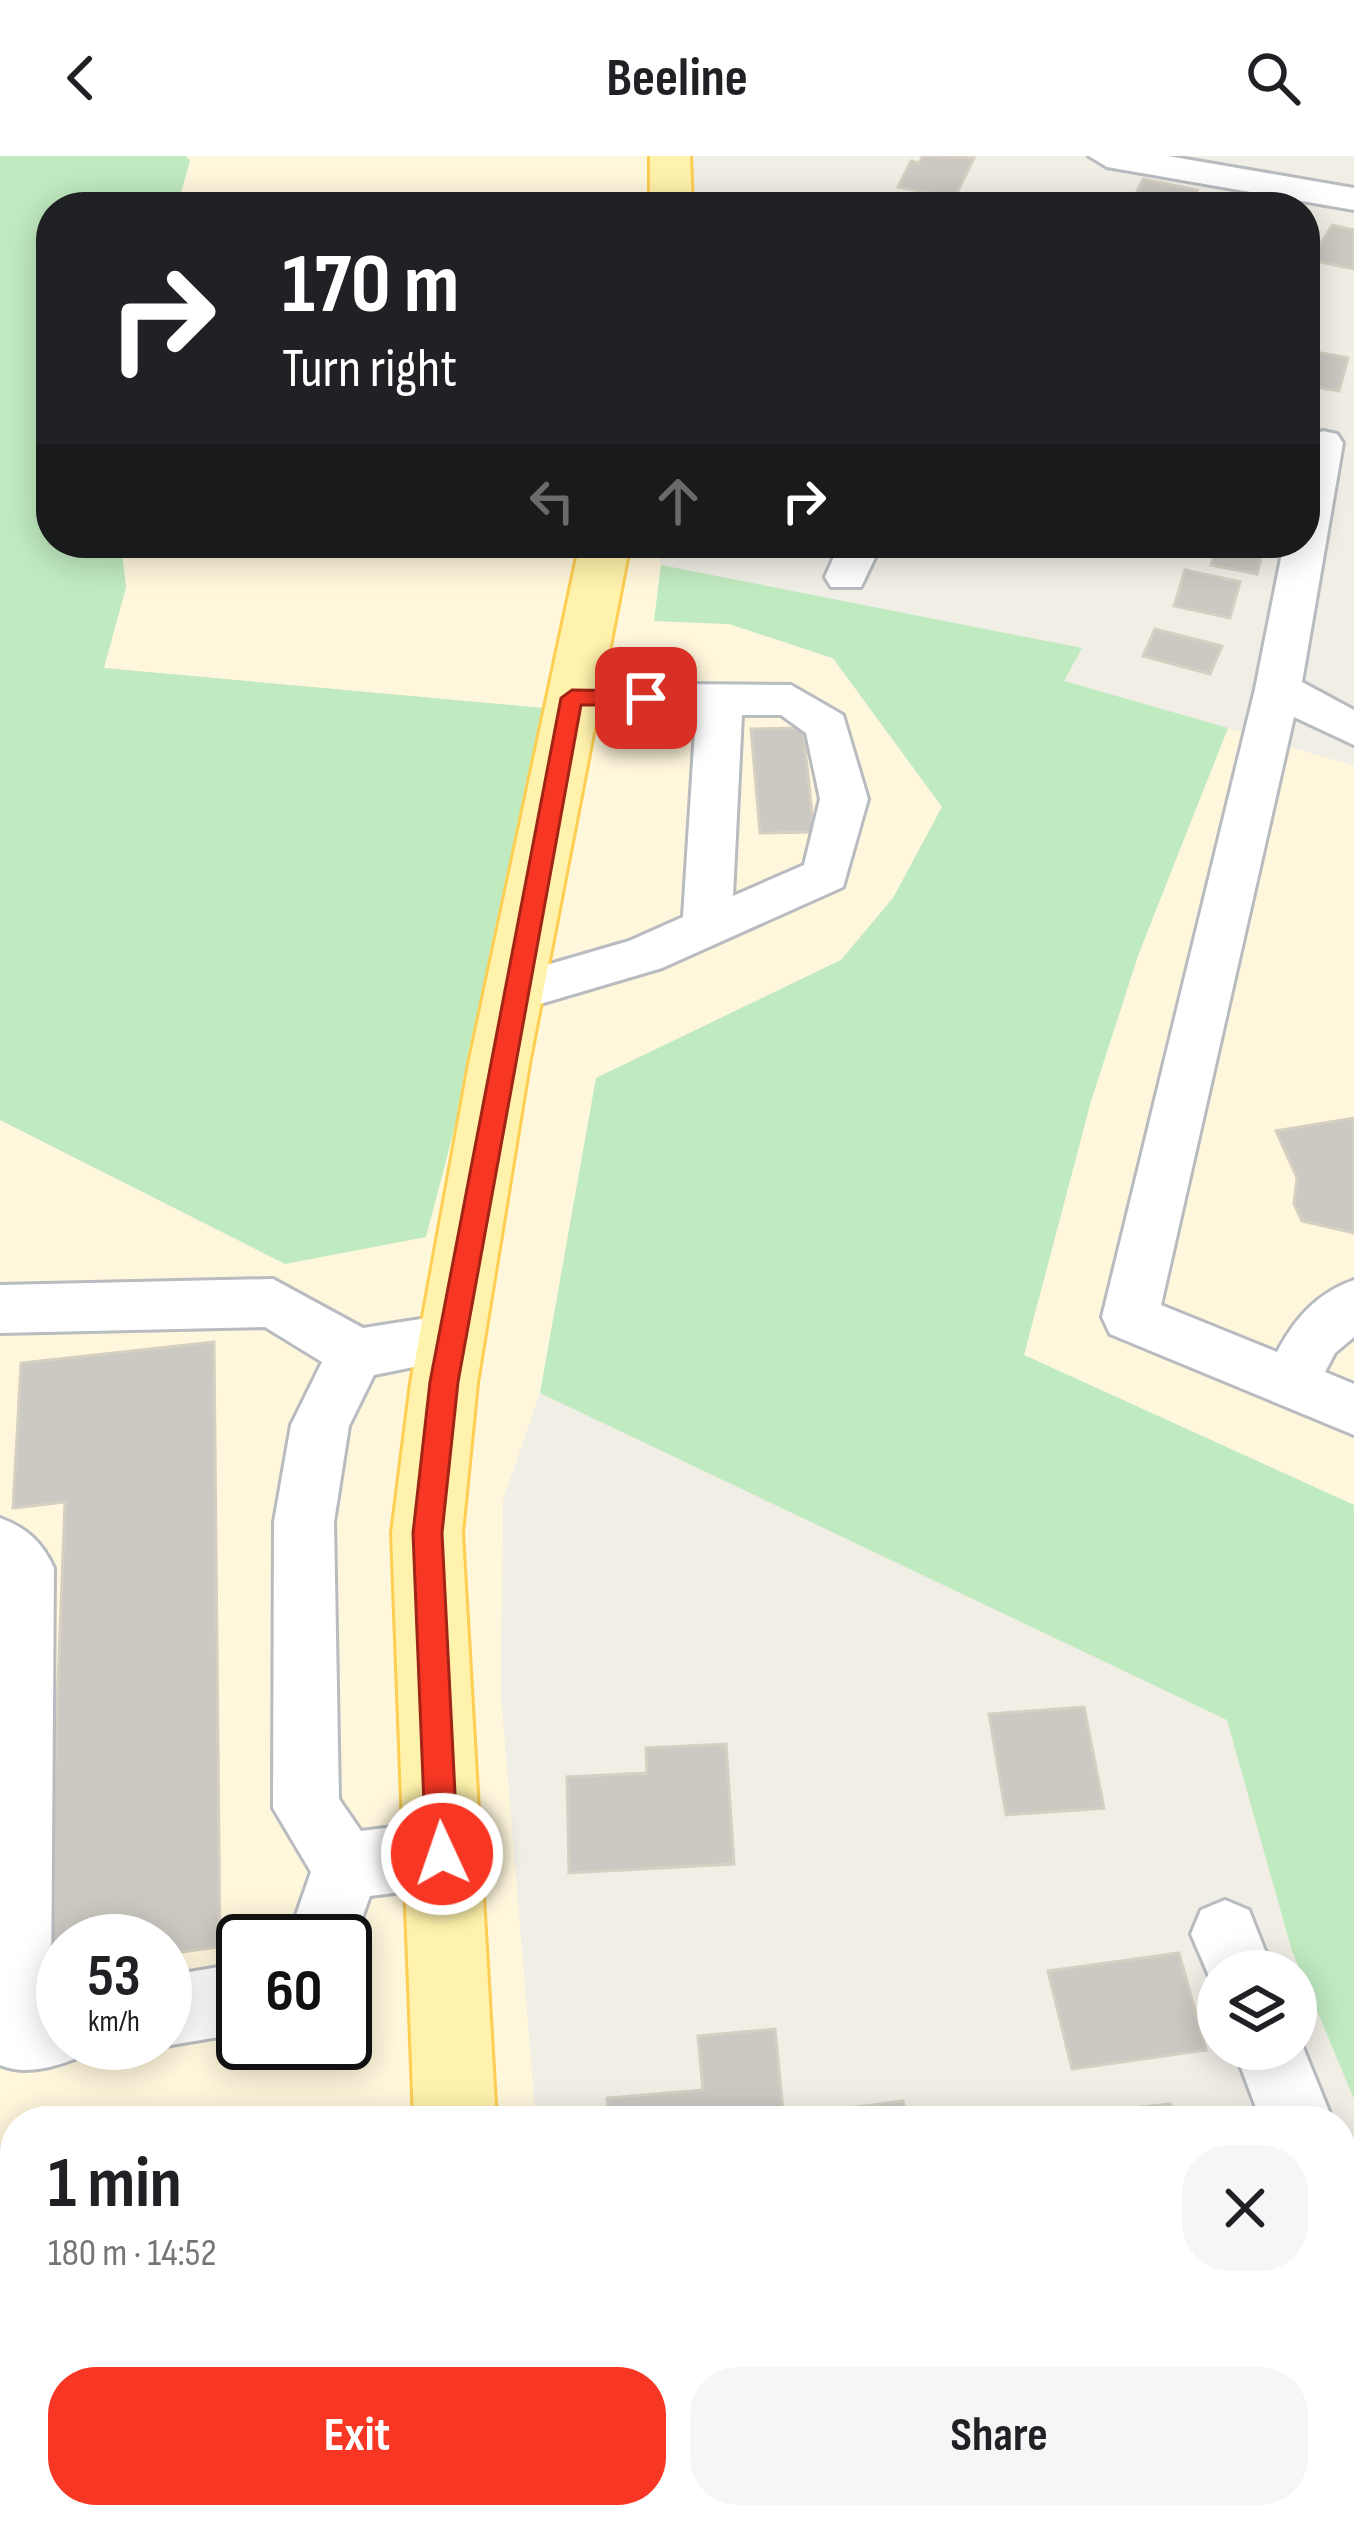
<!DOCTYPE html>
<html lang="en">
<head>
<meta charset="utf-8">
<style>
  body { margin:0; font-family:"Sofia Sans Condensed",sans-serif; background:#f6f6f6; color:#202124; height:100vh; display:flex; flex-direction:column; font-size:45px; white-space:nowrap }
  * { box-sizing:border-box; margin:0 }
  p { font-size:39px; color:#757577 }
  .icon { flex:none; width:66px; height:66px; fill:none; stroke:currentColor; stroke-width:2; stroke-linecap:round; stroke-linejoin:round }
  .map { position:relative; flex:1; overflow:hidden }
  .panel { position:absolute; left:0px; top:1950px; width:1356px; height:423px; display:flex; flex-direction:column; background:#fff; border-radius:48px 48px 0 0; box-shadow:0 6px 30px #0003 }
  .panel>* { flex:none }
  .guide { position:absolute; left:36px; top:36px; width:1284px; height:366px; border-radius:48px; box-shadow:0 6px 30px #0003; background:#202124; color:#fff; overflow:hidden }
  .buttons { position:absolute; left:1197px; top:1794px; display:grid; gap:24px }
  .buttons a { display:grid; place-items:center; width:120px; height:120px; border-radius:50%; background:#fff; box-shadow:0 6px 30px #0003; font-size:60px }
  .speed { position:absolute; left:36px; top:1758px; display:flex; gap:24px; font-size:60px; font-weight:700; text-align:center }
  .speed>* { display:grid; place-content:center; width:156px; height:156px; border-radius:50%; background:#fff; box-shadow:0 6px 30px #0003; line-height:1 }
  .speed small { font-size:30px; font-weight:400 }
  .speed .limit { border:6px solid #111; border-radius:18px; background:#fff; color:#111 }
  .pin { position:absolute; display:grid; place-items:center; width:102px; height:102px; color:#fff; margin:-51px; border-radius:24px; box-shadow:0 6px 18px #0006 }
  .me { position:absolute; width:132px; margin:-66px; rotate:357deg; stroke-linejoin:round; filter:drop-shadow(0 0 9px #0008) }
  .turn { display:flex; align-items:center; gap:42px; height:252px; padding:0 48px; font-size:54px }
  .turn .icon { width:156px; height:156px; stroke-width:2.5 }
  .turn b { display:block; font-size:84px; line-height:102px }
  .lanes { display:flex; align-items:center; height:114px; padding:0 48px; background:#0003; justify-content:center; gap:60px; direction:ltr }
  .lanes .off { opacity:.35 }
  .round { display:grid; place-items:center; flex:none; width:126px; height:126px; border-radius:48px; background:#f6f6f6 }
  .summary { display:flex; align-items:center; justify-content:space-between; height:204px; padding:0 48px }
  h1 { font-size:72px; font-weight:700; line-height:90px }
  .button { display:flex; gap:24px; margin-top:auto; padding:24px 48px }
  .button a { flex:1; height:138px; border-radius:48px; background:#f73724; color:#fff; font-size:48px; font-weight:700; line-height:138px; text-align:center }
  .button a+a { background:#f6f6f6; color:#202124 }
  header { display:flex; justify-content:space-between; align-items:center; height:156px; padding:0 48px; background:#fff; font-size:54px; font-weight:700 }
  .map>svg:first-child { display:block }
  .commercial { fill:#fff7dc; fill-rule:evenodd }
  .green { fill:#c0eac0 }
  .building { fill:#ccc8c2; stroke:#d6d0c3; stroke-width:3 }
  .lines { fill:none; stroke-linecap:round; stroke-linejoin:round }
  .minor-casing { stroke:#b8bbc0; stroke-width:6 }
  .major-casing { stroke:#fdce52; stroke-width:6 }
  .minor { fill:#fff; fill-rule:evenodd }
  .major { fill:#fff2ac; fill-rule:evenodd }
  .route { fill:#f73724; stroke:#a12417; stroke-width:3 }
</style>
</head>
<body>
<header><svg class="icon" aria-label="back" viewBox="0 0 24 24"><path d="M15 5l-7 7 7 7"/></svg>Beeline<svg class="icon" aria-label="search" viewBox="0 0 24 24"><circle cx="10" cy="10" r="6"/><path d="M15 15l6 6"/></svg></header>
<div class="map">
<svg width="1354" height="2371" viewBox="0 0 1354 2371">
  <rect width="100%" height="100%" fill="#f0eee5"/>
  <g class="commercial">
    <path d="M186 0H684L683 51H177L190 5Z"/>
    <path d="M121 387H654L661 409 654 465 729 468 833 503 942 651 893 742 841 804 596 922 540 1237 503 1344 501 1539 536 1965H15V2101L0 2104V964L285 1108 554 553 104 512 126 431ZM63 1785H165V1887H63ZM243 1785H345V1887H243Z"/>
    <path d="M1228 572 1354 610V1349L1024 1199 1091 945 1139 797Z"/>
  </g>
  <g class="green">
    <path d="M0 0H186L190 5 177 51H51V387H121L126 431 104 512 554 553 475 894 426 1081 285 1108 0 964Z"/>
    <path d="M661 409 1082 492 1064 525 1228 572 1139 797 1091 945 1024 1199 1354 1349V1943L1292 1795 1227 1564 540 1237 596 922 841 804 893 742 942 651 833 502 729 468 654 465Z"/>
  </g>
  <g class="building">
    <path d="M923 0 974 2 955 41 898 31 911 5 919 7Z"/>
    <path d="M1143 23 1197 34 1189 51H1130Z"/>
    <path d="M1332 69 1354 74V113L1311 104Z"/>
    <path d="M1305 178 1314 180 1310 195 1348 202 1339 235 1305 229Z"/>
    <path d="M1217 387 1264 391 1257 418 1211 409Z"/>
    <path d="M1185 414 1240 426 1230 462 1174 450Z"/>
    <path d="M1155 473 1222 490 1210 518 1143 500Z"/>
    <path d="M803 572 814 676 760 677 751 573Z"/>
    <path d="M1354 962V1077L1302 1065 1294 1048 1297 1022 1276 975Z"/>
    <path d="M214 1186 220 1791 165 1798V1785H63V1812L47 1814 65 1346 13 1352 21 1207Z"/>
    <path d="M1084 1551 1104 1652 1006 1659 989 1558Z"/>
    <path d="M726 1588 734 1708 569 1717 567 1621 647 1617 646 1592Z"/>
    <path d="M1179 1797 1206 1894 1072 1913 1048 1815Z"/>
    <path d="M775 1873 784 1965H609L607 1942 703 1934 698 1880Z"/>
    <path d="M903 1945 907 1965H821L819 1956Z"/>
    <path d="M1170 1948 1174 1965H1090L1088 1957Z"/>
    <path d="M239 2358 238 2371H157V2361Z"/>
    <path d="M649 2358H904L906 2371H650Z"/>
  </g>
  <g class="lines">
    <g class="minor-casing">
      <g id="minor">
        <path d="M1089 0H1168L1354 32V54L1107 11Z"/>
        <path d="M1323 275 1337 278 1343 287 1302 526 1354 554V589L1294 561 1161 1149 1277 1196C1295 1162 1317 1137 1354 1124V1181L1335 1197 1325 1216 1354 1228V1279L1110 1178 1102 1161 1255 533 1284 387H1305V284Z"/>
        <path d="M840 387H882L861 431H831L825 421Z"/>
        <path d="M572 527 791 529 843 559 868 643 843 731 662 812 513 856 495 850 488 837 495 824 629 785 683 761 696 558 556 553 549 542 556 531ZM742 559H781L806 577 820 643 804 709 733 740Z"/>
        <path d="M273 1123 363 1172 453 1158 473 1165 481 1182 473 1199 374 1219 349 1270 334 1366 339 1643 361 1675 442 1665 465 1675 475 1698 465 1721 442 1731 370 1740 345 1809V1785H287L311 1716 273 1652 274 1366 291 1269 322 1206 265 1171 0 1177V1129Z"/>
        <path d="M0 1362C27 1372 42 1386 54 1412L51 1840 63 1838V1887H92L88 1898C60 1909 28 1921 0 1909Z"/>
        <path d="M1225 1744 1249 1754 1273 1815H1218V1841L1191 1778 1201 1754Z"/>
        <path d="M243 1807V1877L165 1890 159 1887H165V1820Z"/>
        <path d="M1296 1874 1333 1965H1261L1234 1893H1296Z"/>
        <path d="M1341 2057 1354 2063V2211L1341 2205Z"/>
      </g>
    </g>
    <g class="major-casing">
      <g id="major">
        <path d="M650 0H690L692 51H650Z"/>
        <path d="M580 387H630L529 908 477 1227 462 1377 496 1965H414L392 1377 411 1227 469 908Z"/>
        <path d="M428 2358H518L520 2371H428Z"/>
      </g>
    </g>
    <use href="#minor" class="minor"/>
    <use href="#major" class="major"/>
  </g>
  <path class="route" d="M572 534 646 535 657 542 646 549H581L458 1226 442 1377 458 1698 453 1709 442 1713 431 1709 426 1698 413 1377 430 1226 561 542Z"/>
</svg>
<div class="buttons">
<a><svg class="icon" aria-label="layers" viewBox="0 0 24 24"><path d="M12 4l9 5-9 5-9-5zM3 14l9 5 9-5"/></svg></a>
</div>
<div class="speed"><div>53<small>km/h</small></div><div class="limit">60</div></div>
<div class="pin" style="left:646px;top:542px;background:#d93025"><svg class="icon" aria-label="arrive" viewBox="0 0 24 24"><path d="M6 21V4h12l-3 4 3 4H6"/></svg></div>
<svg class="me" style="left:442px;top:1698px" viewBox="-20 -20 40 40"><circle r="17" fill="#f73724" stroke="#fff" stroke-width="3"/><path d="M0-11L8 9 0 5-8 9z" fill="#fff"/></svg>
<div class="guide">
<div class="turn"><svg class="icon" aria-label="right" viewBox="0 0 24 24"><path d="M7 20v-9h11M14 6l5 5-5 5"/></svg><div><b>170 m</b>Turn right</div></div>
<div class="lanes"><svg class="icon off" aria-label="left" viewBox="0 0 24 24"><path d="M17 20v-9H6M10 6l-5 5 5 5"/></svg><svg class="icon off" aria-label="ahead" viewBox="0 0 24 24"><path d="M12 20V5M6 11l6-6 6 6"/></svg><svg class="icon" aria-label="right" viewBox="0 0 24 24"><path d="M7 20v-9h11M14 6l5 5-5 5"/></svg></div>
</div>
<section class="panel">
<div class="summary"><div><h1>1 min</h1><p>180 m · 14:52</p></div><a class="round"><svg class="icon" aria-label="close" viewBox="0 0 24 24"><path d="M6 6l12 12M18 6L6 18"/></svg></a></div>
<div class="button"><a>Exit</a><a>Share</a></div>
</section>
</div>
</body>
</html>
